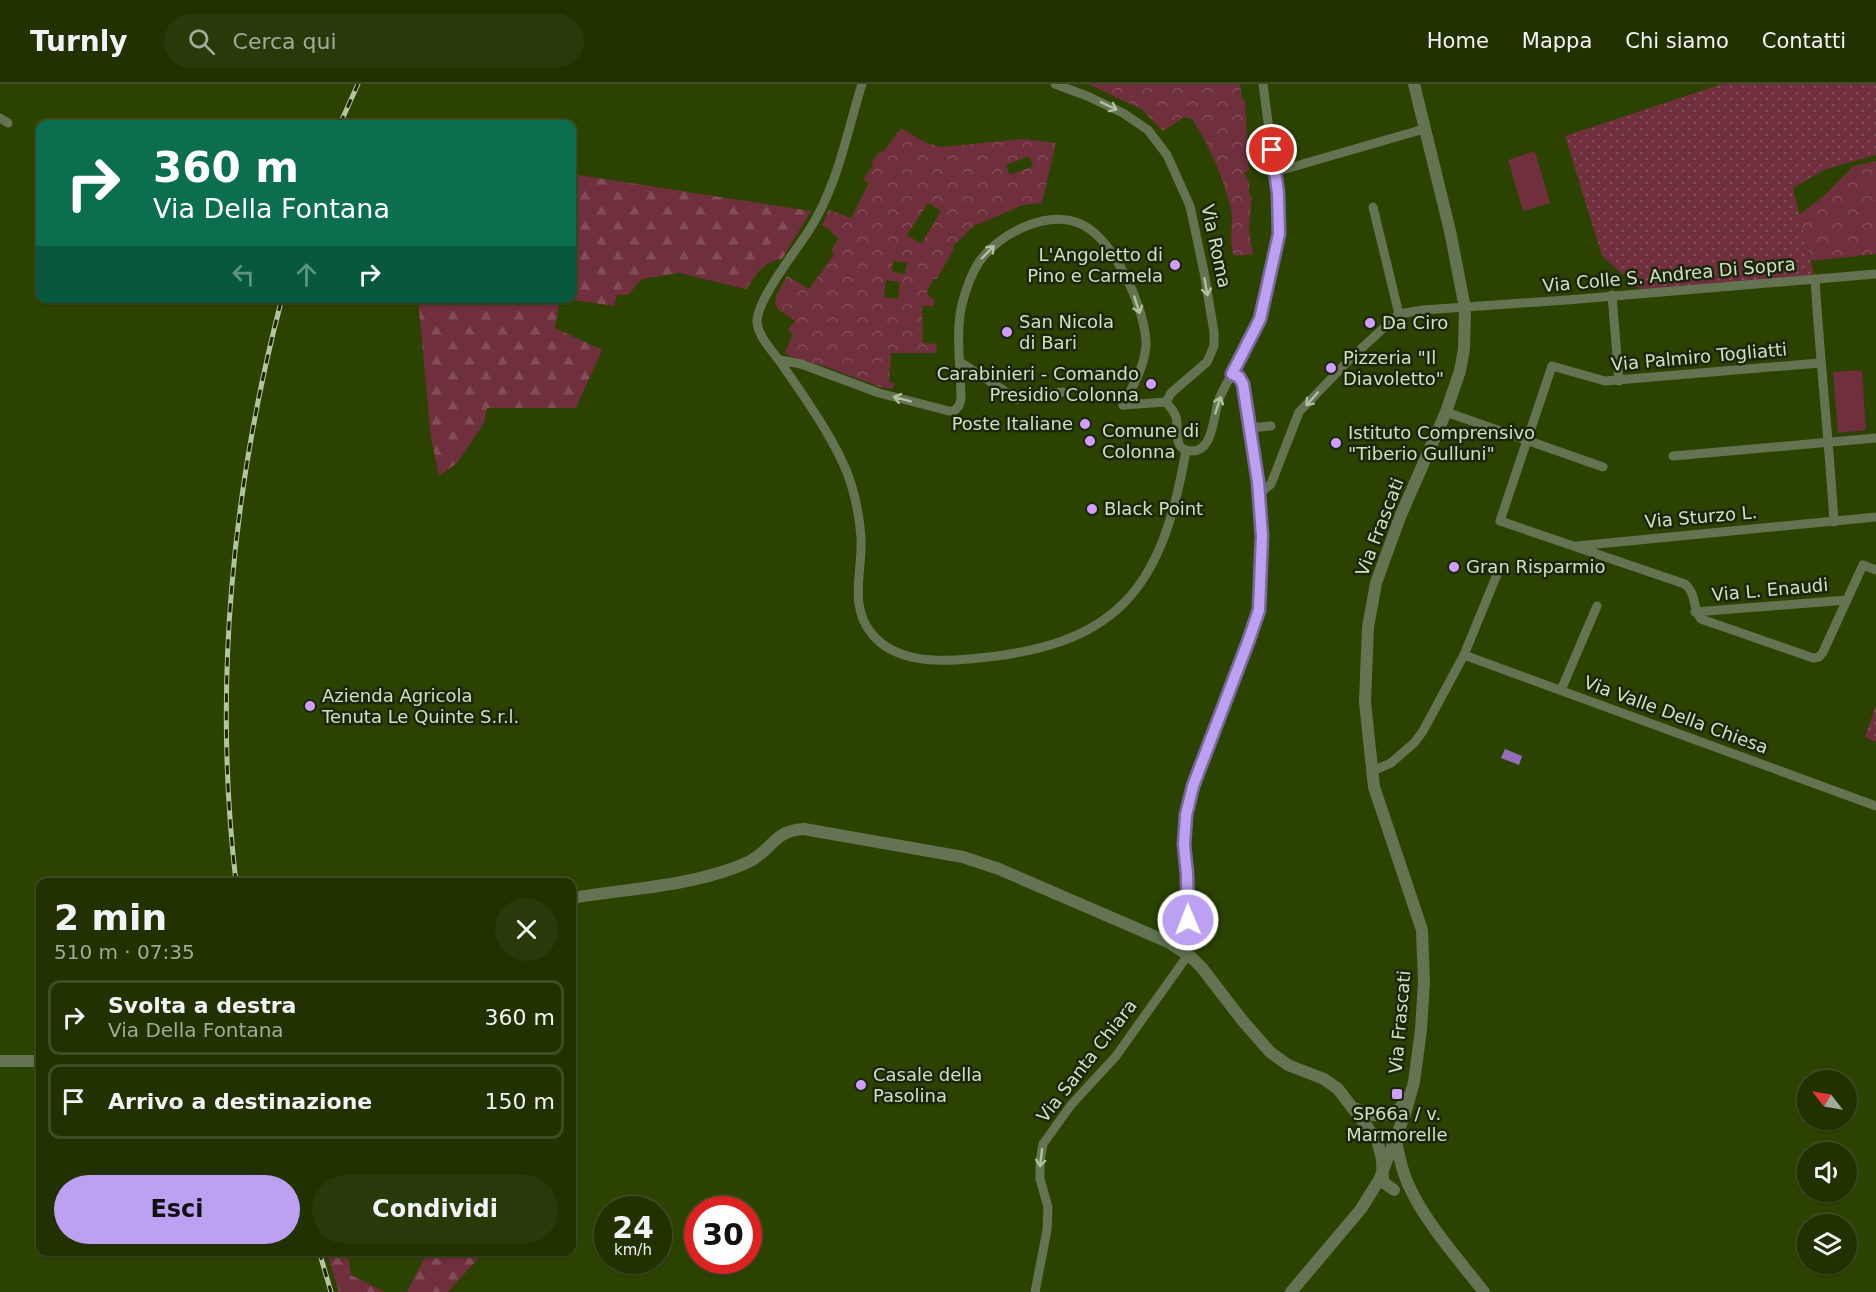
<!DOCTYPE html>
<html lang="it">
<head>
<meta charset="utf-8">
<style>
  body { margin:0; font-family:"DejaVu Sans",sans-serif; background:#293a0a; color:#f1f3f6; height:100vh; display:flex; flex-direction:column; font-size:22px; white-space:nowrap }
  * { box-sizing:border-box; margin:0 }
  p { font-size:20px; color:#a2aa99 }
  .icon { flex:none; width:33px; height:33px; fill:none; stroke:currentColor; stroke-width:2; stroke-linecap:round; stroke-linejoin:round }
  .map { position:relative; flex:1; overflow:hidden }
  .details { position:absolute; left:36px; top:794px; width:540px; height:378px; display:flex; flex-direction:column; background:#213200; border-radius:12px; box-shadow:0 2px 4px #0004,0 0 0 2px #3e4d22 }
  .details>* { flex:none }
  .hud { position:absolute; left:36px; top:36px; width:540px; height:183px; border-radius:12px; box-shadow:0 2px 4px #0004,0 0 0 2px #3e4d22; background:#0b6e4f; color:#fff; overflow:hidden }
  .needle { width:39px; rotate:301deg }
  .tools { position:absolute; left:1797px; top:986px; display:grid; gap:12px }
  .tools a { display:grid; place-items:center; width:60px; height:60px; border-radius:50%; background:#213200; box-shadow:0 2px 4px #0004,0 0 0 2px #3e4d22; font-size:30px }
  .speed { position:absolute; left:594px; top:1112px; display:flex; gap:12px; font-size:30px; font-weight:700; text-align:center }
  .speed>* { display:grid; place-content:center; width:78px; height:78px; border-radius:50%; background:#213200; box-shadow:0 2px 4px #0004,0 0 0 2px #3e4d22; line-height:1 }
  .speed small { font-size:15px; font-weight:400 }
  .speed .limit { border:9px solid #d22; background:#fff; color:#111 }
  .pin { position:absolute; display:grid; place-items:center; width:51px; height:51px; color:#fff; margin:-26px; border:3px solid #fff; border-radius:50%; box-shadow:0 2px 6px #0007 }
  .me { position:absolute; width:66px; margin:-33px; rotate:359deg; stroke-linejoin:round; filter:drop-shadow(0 0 4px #0008) }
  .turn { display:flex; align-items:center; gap:21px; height:126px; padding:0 18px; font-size:27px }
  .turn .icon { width:78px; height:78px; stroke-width:2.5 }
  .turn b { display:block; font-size:42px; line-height:51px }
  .lanes { display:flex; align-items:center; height:57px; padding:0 18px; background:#0003; justify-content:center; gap:30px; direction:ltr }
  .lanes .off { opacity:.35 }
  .round { display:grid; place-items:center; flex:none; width:63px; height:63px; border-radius:32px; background:#293a0a }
  .headline { display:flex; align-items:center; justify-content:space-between; height:102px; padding:0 18px }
  h1 { font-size:36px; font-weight:700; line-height:45px }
  .action { display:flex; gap:12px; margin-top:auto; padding:12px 18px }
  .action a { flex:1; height:69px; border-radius:36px; background:#bca0f2; color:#111; font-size:24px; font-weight:700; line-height:69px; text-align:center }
  .action a+a { background:#293a0a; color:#f1f3f6 }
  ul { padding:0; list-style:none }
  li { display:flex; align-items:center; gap:18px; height:75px; margin:0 12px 9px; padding:0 6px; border:3px solid #3e4d22; border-radius:12px }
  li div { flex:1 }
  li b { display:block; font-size:22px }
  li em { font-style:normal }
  header { display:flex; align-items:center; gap:36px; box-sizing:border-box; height:84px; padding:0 30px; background:#213200; border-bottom:2px solid #3e4d22 }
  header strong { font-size:28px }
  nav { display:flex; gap:33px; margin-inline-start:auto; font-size:21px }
  .search { width:420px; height:54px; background:#293a0a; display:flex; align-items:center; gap:15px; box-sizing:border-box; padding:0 21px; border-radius:33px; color:#a2aa99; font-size:22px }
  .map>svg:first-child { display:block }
  .grass { fill:url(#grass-dots) }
  .forest { fill:url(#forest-firs) }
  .park { fill:url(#park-crowns); fill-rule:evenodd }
  .pitch { fill:#6f2f3d }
  .water { fill:#966db8 }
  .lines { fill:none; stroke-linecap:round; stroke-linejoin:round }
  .minor { stroke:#647452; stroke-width:9 }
  .tertiary { stroke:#647452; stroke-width:12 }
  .rail-casing { stroke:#b4c49e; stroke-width:5 }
  .rail { stroke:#1b260c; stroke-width:3; stroke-dasharray:9; stroke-linecap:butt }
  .oneway { stroke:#b0c09f }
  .route-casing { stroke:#7a689d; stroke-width:15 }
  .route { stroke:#bca0f2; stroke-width:10 }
  .poi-dot { fill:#d19dfe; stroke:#1b260c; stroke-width:2 }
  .labels { text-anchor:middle; stroke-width:5; stroke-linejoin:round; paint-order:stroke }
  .street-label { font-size:18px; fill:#d1e0c0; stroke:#1b260c }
  .poi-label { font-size:18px; fill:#d1e0c0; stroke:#1b260c; text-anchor:start }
</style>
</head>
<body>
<header>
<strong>Turnly</strong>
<div class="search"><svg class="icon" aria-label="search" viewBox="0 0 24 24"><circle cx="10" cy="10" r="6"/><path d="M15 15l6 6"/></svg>Cerca qui</div>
<nav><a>Home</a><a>Mappa</a><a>Chi siamo</a><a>Contatti</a></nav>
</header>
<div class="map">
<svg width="1876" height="1208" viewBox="0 0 1876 1208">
  <defs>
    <pattern id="grass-dots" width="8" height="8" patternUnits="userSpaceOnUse" patternTransform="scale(1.5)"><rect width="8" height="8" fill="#6f2f3d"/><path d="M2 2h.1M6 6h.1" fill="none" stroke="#824d57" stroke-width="1.8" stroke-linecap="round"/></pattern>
    <pattern id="forest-firs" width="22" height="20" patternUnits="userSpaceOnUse" patternTransform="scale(1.5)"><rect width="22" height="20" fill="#6f2f3d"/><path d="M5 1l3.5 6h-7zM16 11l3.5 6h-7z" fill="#824d57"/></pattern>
    <pattern id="park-crowns" width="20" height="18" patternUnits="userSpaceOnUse" patternTransform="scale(1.5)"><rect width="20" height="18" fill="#6f2f3d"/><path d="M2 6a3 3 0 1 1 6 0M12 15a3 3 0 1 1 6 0" fill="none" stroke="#824d57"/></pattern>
  </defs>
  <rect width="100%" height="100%" fill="#2c4300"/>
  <g class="grass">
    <path d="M1722 0H1876V71L1826 85 1793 104 1815 195 1644 209 1602 172 1565 52Z"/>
    <path d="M1876 621V658L1865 653Z"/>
  </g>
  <g class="forest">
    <path d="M572 90 811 127 782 175C762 178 757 190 746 205L679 189 642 195 628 211H617L614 222 567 215 572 214Z"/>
    <path d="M418 215H560L555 244 602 266 576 324H487L484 339 457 379 439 392 431 354Z"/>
    <path d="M326 1167H347L351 1191 385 1208H339Z"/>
    <path d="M428 1167H485L448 1208H407Z"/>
  </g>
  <g class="park">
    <path d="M1088 0H1240L1242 15 1245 16 1249 87 1244 88 1249 98V111L1252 112 1249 145 1253 170 1234 172C1228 157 1234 141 1231 125 1223 93 1210 63 1192 35L1184 33 1163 47 1141 25Z"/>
    <path d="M901 44 924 58 941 63 1024 55 1056 59 1042 119 1022 121 978 141 976 140 952 163 954 165 937 195H933L926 210 935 216 933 222H922L923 259 937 260 936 269H891L889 298 894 299 893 305 880 303 832 285 790 272 785 268 793 250 788 246 795 237 779 226 775 220 776 212 787 192 809 205 834 170 831 167 839 154 831 149 832 147 822 141 829 126 851 134 869 99 863 96 873 81 871 79 880 67 883 68ZM1029 72 1033 82 1010 91 1006 81ZM928 119 941 127 921 160 907 151ZM893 177 907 179 905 190 892 188ZM886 196 900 198 898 215 884 213Z"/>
    <path d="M1876 77V170L1811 177 1799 131 1825 111 1853 82Z"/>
  </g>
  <g class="pitch">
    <path d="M1535 67 1550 119 1523 127 1508 76Z"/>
    <path d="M1862 286 1866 346 1838 349 1833 288Z"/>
  </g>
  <path class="water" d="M1505 665 1522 672 1519 681 1501 674Z"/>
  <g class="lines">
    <g class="minor">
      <path d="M862 0C847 48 838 100 811 143 798 165 757 214 757 238 758 253 773 267 781 279 802 310 826 343 842 377 853 400 859 428 861 453 863 486 848 522 872 550 895 578 936 578 969 575 1116 563 1162 508 1186 366"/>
      <path d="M1055 0 1087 12 1123 29 1148 46 1167 71 1190 122 1204 188 1214 248V262L1207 278 1171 309 1166 318"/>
      <path d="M0 34 8 39"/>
      <path d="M1275 88 1424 45"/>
      <path d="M1373 123 1399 230"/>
      <path d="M1815 195C1820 276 1829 357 1834 438"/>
      <path d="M1612 211 1619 297"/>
      <path d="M780 276 801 280 879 309 949 327H954L959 322 961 315C961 284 955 250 962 220 966 205 971 190 979 178 1000 149 1048 124 1083 141 1115 157 1147 228 1146 262 1144 284 1133 302 1123 321"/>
      <path d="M960 278 1017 315 1063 308"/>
      <path d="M1820 279 1605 297 1552 282 1500 437 1685 500C1697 510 1692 524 1701 535L1813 574 1819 573 1823 568 1863 481 1876 486"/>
      <path d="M1166 318C1170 323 1174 327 1176 333 1179 343 1173 362 1186 366 1214 374 1213 331 1219 315 1230 290 1247 267 1257 242 1269 215 1279 159 1280 130L1263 0"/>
      <path d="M1123 321 1166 318"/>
      <path d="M1446 328 1603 383"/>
      <path d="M1249 344 1271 342"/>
      <path d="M1673 372 1876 354"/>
      <path d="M1259 410 1271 400 1299 328 1351 274 1399 230 1423 226 1567 216 1876 190"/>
      <path d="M1577 462 1876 433"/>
      <path d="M1695 528 1847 516"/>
      <path d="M1464 571 1876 722"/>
      <path d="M1561 606 1597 522"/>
      <path d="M1372 687 1391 679 1414 659 1423 647 1464 571 1498 488"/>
      <path d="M1035 1208 1047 1146 1048 1123 1040 1095V1077L1043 1060 1071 1021 1116 972 1188 871 1187 790 1184 761 1186 731 1193 702 1249 558 1259 526 1262 487V452L1258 397 1243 300 1239 293 1232 290"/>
    </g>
    <g class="tertiary">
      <path d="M572 814C625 805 682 803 734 784 741 781 748 779 755 774 775 761 775 747 804 745L963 773 999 785 1168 858 1191 873 1202 884 1242 936 1270 968 1288 981 1324 995 1338 1005 1377 1056 1382 1075 1383 1098 1394 1106"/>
      <path d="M0 977H40"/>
      <path d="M1357 1025C1377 1036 1397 1034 1408 1013"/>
      <path d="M1396 1057C1399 1072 1402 1088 1409 1102 1425 1138 1459 1176 1484 1208"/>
      <path d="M1291 1208 1361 1125 1379 1096 1405 1030 1414 998 1421 946 1424 898 1422 846 1374 703 1365 618 1368 543 1376 499 1400 433 1446 328 1460 287 1464 265 1465 224 1450 147 1414 0"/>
    </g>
    <g class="rail-casing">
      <g id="rail">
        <path d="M340 40 358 0"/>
        <path d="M236 798C213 603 232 404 282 214"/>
        <path d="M319 1167 331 1208"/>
      </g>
    </g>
    <use href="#rail" class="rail"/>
  </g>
  <defs><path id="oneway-shaft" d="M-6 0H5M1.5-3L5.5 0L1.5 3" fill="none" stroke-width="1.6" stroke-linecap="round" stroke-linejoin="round" transform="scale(1.5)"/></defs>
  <g class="oneway">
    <use href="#oneway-shaft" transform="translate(1109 22) rotate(26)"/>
    <use href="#oneway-shaft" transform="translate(988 168) rotate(-46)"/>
    <use href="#oneway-shaft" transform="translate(1206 203) rotate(80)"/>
    <use href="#oneway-shaft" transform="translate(1137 221) rotate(72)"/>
    <use href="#oneway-shaft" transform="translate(902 315) rotate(-165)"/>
    <use href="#oneway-shaft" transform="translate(1312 315) rotate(132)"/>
    <use href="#oneway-shaft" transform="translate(1218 321) rotate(-72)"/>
    <use href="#oneway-shaft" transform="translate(1041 1074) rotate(97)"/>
  </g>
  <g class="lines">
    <g class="route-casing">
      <path id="route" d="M1188 836 1187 790 1184 761 1186 731 1193 702 1248 558 1259 526 1262 452 1258 398 1243 300 1239 293 1232 290 1260 235 1279 150 1278 109 1272 66"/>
    </g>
    <use href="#route" class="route"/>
  </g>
  <g class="poi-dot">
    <circle cx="1175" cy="181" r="6"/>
    <circle cx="1370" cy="239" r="6"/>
    <circle cx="1007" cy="248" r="6"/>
    <circle cx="1331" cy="284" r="6"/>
    <circle cx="1151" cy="300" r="6"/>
    <circle cx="1085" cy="340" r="6"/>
    <circle cx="1090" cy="357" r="6"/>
    <circle cx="1336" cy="359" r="6"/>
    <circle cx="1092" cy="425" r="6"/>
    <circle cx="1454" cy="483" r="6"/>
    <circle cx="310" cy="622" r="6"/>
    <circle cx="861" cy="1001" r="6"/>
    <rect x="1391" y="1004" width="12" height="12" rx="3"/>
  </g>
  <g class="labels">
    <g class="street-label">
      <text transform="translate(1216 162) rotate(78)" y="6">Via Roma</text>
      <text transform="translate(1669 191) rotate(-5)" y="6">Via Colle S. Andrea Di Sopra</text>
      <text transform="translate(1699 273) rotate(-5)" y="6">Via Palmiro Togliatti</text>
      <text transform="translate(1701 433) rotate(-5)" y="6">Via Sturzo L.</text>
      <text transform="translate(1380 443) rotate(-69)" y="6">Via Frascati</text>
      <text transform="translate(1770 506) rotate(-5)" y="6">Via L. Enaudi</text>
      <text transform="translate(1676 631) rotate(20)" y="6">Via Valle Della Chiesa</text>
      <text transform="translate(1400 938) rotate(-85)" y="6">Via Frascati</text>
      <text transform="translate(1087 977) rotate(-52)" y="6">Via Santa Chiara</text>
    </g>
    <g class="poi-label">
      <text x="1163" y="177" text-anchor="end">L'Angoletto di<tspan x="1163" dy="21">Pino e Carmela</tspan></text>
      <text x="1019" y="244">San Nicola<tspan x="1019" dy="21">di Bari</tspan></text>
      <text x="1382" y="245">Da Ciro</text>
      <text x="1343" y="280">Pizzeria "Il<tspan x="1343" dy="21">Diavoletto"</tspan></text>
      <text x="1139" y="296" text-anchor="end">Carabinieri - Comando<tspan x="1139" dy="21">Presidio Colonna</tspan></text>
      <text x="1073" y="346" text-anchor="end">Poste Italiane</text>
      <text x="1102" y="353">Comune di<tspan x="1102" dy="21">Colonna</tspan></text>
      <text x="1348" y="355">Istituto Comprensivo<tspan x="1348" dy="21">"Tiberio Gulluni"</tspan></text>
      <text x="1104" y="431">Black Point</text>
      <text x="1466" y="489">Gran Risparmio</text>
      <text x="322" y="618">Azienda Agricola<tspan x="322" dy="21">Tenuta Le Quinte S.r.l.</tspan></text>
      <text x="873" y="997">Casale della<tspan x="873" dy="21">Pasolina</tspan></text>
      <text x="1397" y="1036" text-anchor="middle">SP66a / v.<tspan x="1397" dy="21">Marmorelle</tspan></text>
    </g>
  </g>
</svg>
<div class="tools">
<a><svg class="needle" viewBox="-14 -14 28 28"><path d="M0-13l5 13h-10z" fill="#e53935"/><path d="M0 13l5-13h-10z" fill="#a2aa99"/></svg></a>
<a><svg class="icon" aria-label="sound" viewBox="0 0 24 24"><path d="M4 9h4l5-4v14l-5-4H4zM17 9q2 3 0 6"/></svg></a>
<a><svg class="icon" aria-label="layers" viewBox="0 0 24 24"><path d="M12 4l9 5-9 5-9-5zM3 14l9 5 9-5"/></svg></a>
</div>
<div class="speed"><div>24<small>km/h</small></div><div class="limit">30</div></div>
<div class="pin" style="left:1272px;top:66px;background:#d93025"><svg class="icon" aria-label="arrive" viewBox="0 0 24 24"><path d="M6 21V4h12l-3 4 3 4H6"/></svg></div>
<svg class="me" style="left:1188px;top:836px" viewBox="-20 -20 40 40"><circle r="17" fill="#bca0f2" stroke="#fff" stroke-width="3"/><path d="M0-11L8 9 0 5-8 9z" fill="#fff"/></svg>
<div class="hud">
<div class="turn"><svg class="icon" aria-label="right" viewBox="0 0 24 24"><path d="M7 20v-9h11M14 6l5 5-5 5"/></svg><div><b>360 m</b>Via Della Fontana</div></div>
<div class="lanes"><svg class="icon off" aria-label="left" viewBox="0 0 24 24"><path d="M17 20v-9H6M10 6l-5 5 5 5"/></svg><svg class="icon off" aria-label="ahead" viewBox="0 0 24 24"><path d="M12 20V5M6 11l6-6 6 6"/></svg><svg class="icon" aria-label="right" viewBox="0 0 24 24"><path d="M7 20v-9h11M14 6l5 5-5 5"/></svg></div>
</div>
<section class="details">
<div class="headline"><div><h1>2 min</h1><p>510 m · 07:35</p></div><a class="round"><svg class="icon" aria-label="close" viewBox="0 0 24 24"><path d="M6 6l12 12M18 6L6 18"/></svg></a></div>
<ul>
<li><svg class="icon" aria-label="right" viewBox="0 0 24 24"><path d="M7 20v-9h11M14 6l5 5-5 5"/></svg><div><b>Svolta a destra</b><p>Via Della Fontana</p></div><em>360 m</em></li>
<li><svg class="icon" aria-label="arrive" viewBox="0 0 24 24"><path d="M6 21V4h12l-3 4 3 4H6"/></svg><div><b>Arrivo a destinazione</b></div><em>150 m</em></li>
</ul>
<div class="action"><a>Esci</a><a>Condividi</a></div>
</section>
</div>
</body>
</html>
